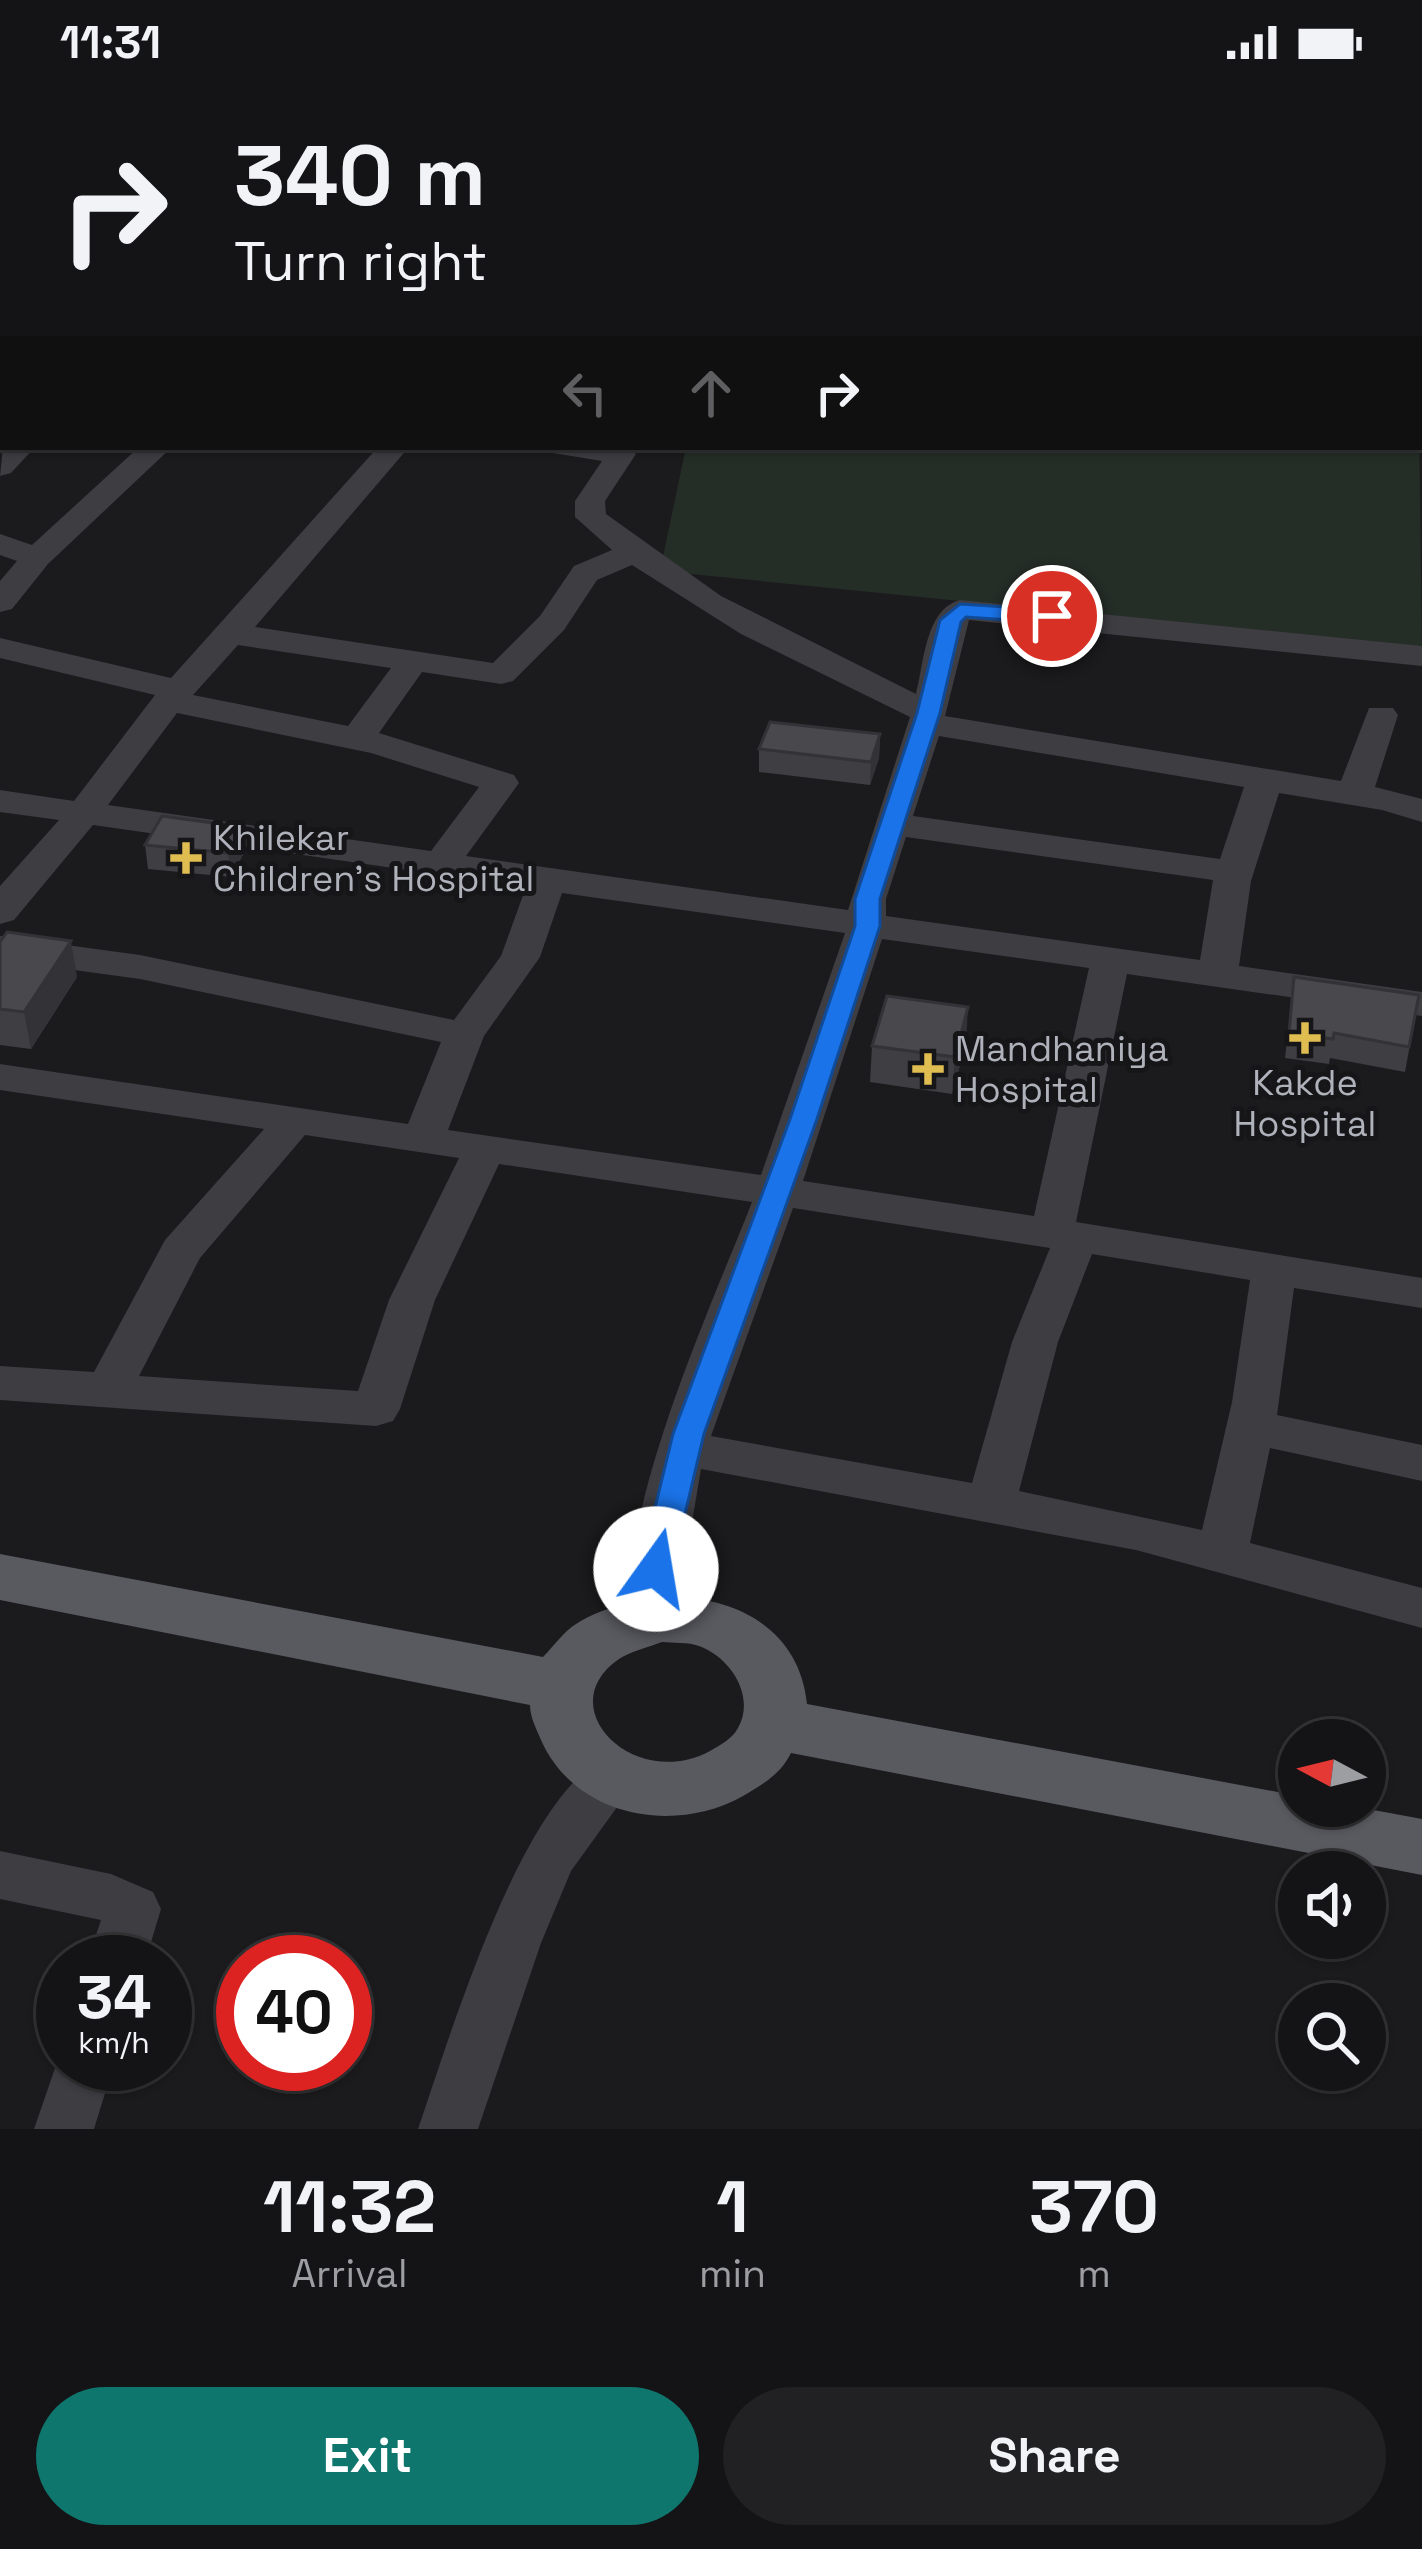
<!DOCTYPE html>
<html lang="en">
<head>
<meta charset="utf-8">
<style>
  body { margin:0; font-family:"Space Grotesk",sans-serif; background:#212123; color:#f1f3f6; height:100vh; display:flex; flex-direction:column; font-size:45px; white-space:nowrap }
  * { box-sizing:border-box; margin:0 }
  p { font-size:39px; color:#9d9ea1 }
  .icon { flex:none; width:66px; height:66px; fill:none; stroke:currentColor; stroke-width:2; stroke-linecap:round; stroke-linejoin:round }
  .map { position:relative; height:2045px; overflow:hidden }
  .details { display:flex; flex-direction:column; background:#141416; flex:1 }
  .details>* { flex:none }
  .guide { position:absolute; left:0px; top:0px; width:1422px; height:366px; box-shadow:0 3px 9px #0004,0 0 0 3px #333335; background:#141416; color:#f1f3f6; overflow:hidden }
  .needle { width:78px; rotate:277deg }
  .controls { position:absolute; left:1278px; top:1635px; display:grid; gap:24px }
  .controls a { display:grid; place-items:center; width:108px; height:108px; border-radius:50%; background:#141416; box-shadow:0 3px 9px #0004,0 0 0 3px #333335; font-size:60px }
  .speed { position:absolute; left:36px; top:1851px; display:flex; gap:24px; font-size:60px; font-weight:700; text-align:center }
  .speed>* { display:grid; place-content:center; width:156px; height:156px; border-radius:50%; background:#141416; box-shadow:0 3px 9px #0004,0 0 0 3px #333335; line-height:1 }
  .speed small { font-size:30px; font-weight:400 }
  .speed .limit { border:18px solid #d22; background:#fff; color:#111 }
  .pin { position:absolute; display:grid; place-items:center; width:102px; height:102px; color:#fff; margin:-51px; border:6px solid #fff; border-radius:50%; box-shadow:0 3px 12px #0007 }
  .me { position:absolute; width:132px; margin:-66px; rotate:13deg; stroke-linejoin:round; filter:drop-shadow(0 0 9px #0008) }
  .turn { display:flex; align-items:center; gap:42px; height:252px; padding:0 36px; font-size:54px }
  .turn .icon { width:156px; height:156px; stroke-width:2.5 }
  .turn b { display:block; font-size:84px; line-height:102px }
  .lanes { display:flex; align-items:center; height:114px; padding:0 36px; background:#0003; justify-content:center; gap:60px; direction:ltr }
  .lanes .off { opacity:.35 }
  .eta { display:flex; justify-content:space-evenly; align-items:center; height:204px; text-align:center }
  .eta b { font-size:72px; font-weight:700; line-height:84px }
  .primary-button { display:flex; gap:24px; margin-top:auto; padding:24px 36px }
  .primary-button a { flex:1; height:138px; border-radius:72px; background:#0f766e; color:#fff; font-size:48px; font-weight:700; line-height:138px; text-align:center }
  .primary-button a+a { background:#212123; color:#f1f3f6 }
  .status { display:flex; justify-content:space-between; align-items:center; height:84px; padding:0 60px; background:#141416; direction:ltr }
  .status svg { height:33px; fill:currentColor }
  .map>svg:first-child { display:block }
  .green { fill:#252d27 }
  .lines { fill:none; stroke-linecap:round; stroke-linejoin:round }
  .minor { fill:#3d3d42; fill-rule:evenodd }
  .major { fill:#595a60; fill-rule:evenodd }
  .wall { fill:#3f3e42 }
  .shaded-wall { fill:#333236 }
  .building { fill:#49484d; stroke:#333236; stroke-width:3 }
  .route { fill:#1a73e8; stroke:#114b97; stroke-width:3 }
  .poi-dot { fill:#dfbd51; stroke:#161618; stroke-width:4.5 }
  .labels { text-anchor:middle; stroke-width:10; stroke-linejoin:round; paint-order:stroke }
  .poi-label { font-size:36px; fill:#afb2bb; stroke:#161618; text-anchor:start }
</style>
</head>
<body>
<div class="status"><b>11:31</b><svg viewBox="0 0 49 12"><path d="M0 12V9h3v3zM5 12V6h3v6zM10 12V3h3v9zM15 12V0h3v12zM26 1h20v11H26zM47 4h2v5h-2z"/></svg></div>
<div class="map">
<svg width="1422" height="2045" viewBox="0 0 1422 2045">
  <rect width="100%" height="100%" fill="#1b1b1d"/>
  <path class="green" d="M1419 336 1422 563 660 487 686 363H1419Z"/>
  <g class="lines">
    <g class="minor">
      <path d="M98 0H123L96 3Z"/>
      <path d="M201 0H226L199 3Z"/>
      <path d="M375 0H399L373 3Z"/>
      <path d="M561 0H585L559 3Z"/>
      <path d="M692 0H716L690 3Z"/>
      <path d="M770 0H815L817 3H772Z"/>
      <path d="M951 0H977L949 3Z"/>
      <path d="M1063 0H1088L1061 3Z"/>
      <path d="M1317 0H1359L1361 3H1318Z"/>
      <path d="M1403 0H1422V8L1419 3Z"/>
      <path d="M0 17 3 18V32L0 31Z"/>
      <rect x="1419" y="43" width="3" height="14"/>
      <rect x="1419" y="79" width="3" height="15"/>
      <rect x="0" y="111" width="3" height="16"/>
      <path d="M3 158V176L0 177V159Z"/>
      <path d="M1419 205 1422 206V222L1419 221Z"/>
      <rect x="1419" y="261" width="3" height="16"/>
      <path d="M0 270 3 271V289L0 288Z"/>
      <path d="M1419 322 1422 323V341L1419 340Z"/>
      <path d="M3 363H35L11 389 0 392Z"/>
      <path d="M139 363H172L48 480 12 525 0 528V497L17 477 0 471V450L32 461Z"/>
      <path d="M378 363H409L255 543 493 579 540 532 574 482 612 466 575 433V417L602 377 553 369 549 363H629L636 370 605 417 606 430 721 512 916 610C924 580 925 525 960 516L1422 562V582L969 536 945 632 1341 697 1369 624H1393L1398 631 1375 703 1422 715V738L1382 726 1279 709 1251 797 1239 882 1422 908V932L1127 890 1076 1138 1422 1194V1224L1294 1204 1277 1331 1422 1361V1397L1270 1364 1250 1459 1422 1504V1544L1136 1466 701 1385 684 1486 685 1534 677 1548 659 1554 641 1548C597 1467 719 1205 752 1118L499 1080 435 1216 400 1325 393 1337 376 1342 0 1316V1282L94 1288 165 1156 264 1045 0 1006V980L408 1040 441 958 140 895 0 876V852L140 871 454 936 501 872 526 803 93 741 14 836 0 840V802L59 736 0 728V706L74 717 155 611 0 574V554L171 594ZM632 481 741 550 910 633 848 826 466 772 519 699 514 691 379 649 422 588 501 600 513 597 564 546 597 496ZM238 561 391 584 348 642 193 611ZM177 629 371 669 479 703 431 767 108 721ZM939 652 1244 703 1220 775 913 732ZM906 753 1213 796 1200 876 886 832V815ZM562 809 845 849 761 1091 448 1046 484 952 540 873ZM882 855 1089 884 1034 1132 803 1097ZM305 1051 459 1074 389 1216 358 1307 139 1292 200 1174ZM793 1124 1050 1164 1012 1258 972 1399 711 1352ZM1092 1170 1250 1196 1232 1318 1202 1446 1019 1407 1058 1258Z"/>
      <path d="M611 1672 630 1678 638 1694 571 1787 541 1859 478 2045H418C448 1959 524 1701 611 1672Z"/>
      <path d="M0 1767 111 1790 153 1808 161 1825 145 1878H87L101 1836 0 1815Z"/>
      <path d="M63 1961V1980H114L94 2045H34Z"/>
    </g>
    <path class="major" d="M0 1470 543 1573C553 1563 564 1547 576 1540 658 1490 796 1508 807 1620L1299 1712V1722H1352L1422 1735V1791L791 1669C780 1691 763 1700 743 1712 674 1751 575 1733 541 1656 536 1644 530 1633 530 1621L0 1516ZM662 1558C674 1559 688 1558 699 1562 730 1573 756 1612 738 1644 732 1655 720 1661 710 1667 634 1708 549 1623 619 1575 631 1567 649 1563 662 1558Z"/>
  </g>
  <g class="wall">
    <path d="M880 650 879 674 870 701 759 688V665Z"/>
    <path d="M242 743 245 767 231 793 148 785 145 761Z"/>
    <path d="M0 858 77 893 31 965 0 961Z"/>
    <path d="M1294 893 1419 911 1405 988 1330 974 1329 980 1285 974Z"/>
    <path d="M966 960 952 1010 870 998 872 962Z"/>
  </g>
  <g class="shaded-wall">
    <path d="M880 650 879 674 870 701 871 678Z"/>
    <path d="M242 743 245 767 231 793 228 769Z"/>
    <path d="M71 857 77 893 31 965 24 928Z"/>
    <path d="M968 923 966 960 952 1010 955 973Z"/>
  </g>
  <g class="building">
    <path d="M770 638 880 650 871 678 759 665Z"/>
    <path d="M162 732 242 743 228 769 145 761Z"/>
    <path d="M7 848 71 857 24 928 0 925V858Z"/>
    <path d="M1294 893 1419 911 1409 963 1334 949 1333 955 1289 949Z"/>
    <path d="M887 912 968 923 955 973 872 962Z"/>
  </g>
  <path class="route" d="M960 520 1052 526 1063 532 1052 539 966 533 961 538 940 629 880 815V842L817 1035 704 1350 672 1485 668 1493 656 1497 645 1493 640 1485 673 1350 790 1035 855 842V815L917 629 940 536Z"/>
  <g class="poi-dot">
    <path d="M180 756h12v12h12v12h-12v12h-12v-12h-12v-12h12z"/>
    <path d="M1299 936h12v12h12v12h-12v12h-12v-12h-12v-12h12z"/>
    <path d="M922 967h12v12h12v12h-12v12h-12v-12h-12v-12h12z"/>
  </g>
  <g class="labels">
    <g class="poi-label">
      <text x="213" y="766">Khilekar<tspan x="213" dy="41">Children's Hospital</tspan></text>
      <text x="955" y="977">Mandhaniya<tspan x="955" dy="41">Hospital</tspan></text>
      <text x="1305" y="1011" text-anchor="middle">Kakde<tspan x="1305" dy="41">Hospital</tspan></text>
    </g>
  </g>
</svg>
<div class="controls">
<a><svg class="needle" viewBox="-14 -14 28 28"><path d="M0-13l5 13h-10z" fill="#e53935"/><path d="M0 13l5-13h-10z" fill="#9d9ea1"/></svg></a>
<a><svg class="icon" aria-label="sound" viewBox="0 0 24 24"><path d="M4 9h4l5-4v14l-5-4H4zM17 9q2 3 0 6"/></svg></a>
<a><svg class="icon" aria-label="search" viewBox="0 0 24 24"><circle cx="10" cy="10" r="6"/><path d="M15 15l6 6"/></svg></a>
</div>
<div class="speed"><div>34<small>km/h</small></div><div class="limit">40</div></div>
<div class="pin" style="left:1052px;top:532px;background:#d93025"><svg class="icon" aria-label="arrive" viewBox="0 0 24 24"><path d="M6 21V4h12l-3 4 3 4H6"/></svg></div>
<svg class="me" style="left:656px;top:1485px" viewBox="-20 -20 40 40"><circle r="19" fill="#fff"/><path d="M0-13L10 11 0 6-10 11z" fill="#1a73e8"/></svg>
<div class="guide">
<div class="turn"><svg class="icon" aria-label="right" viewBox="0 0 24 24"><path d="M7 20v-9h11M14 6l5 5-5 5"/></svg><div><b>340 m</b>Turn right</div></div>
<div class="lanes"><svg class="icon off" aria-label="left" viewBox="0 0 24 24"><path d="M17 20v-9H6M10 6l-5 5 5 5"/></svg><svg class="icon off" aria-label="ahead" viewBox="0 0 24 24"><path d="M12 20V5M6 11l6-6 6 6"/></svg><svg class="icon" aria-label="right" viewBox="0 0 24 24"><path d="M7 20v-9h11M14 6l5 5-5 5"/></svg></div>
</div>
</div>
<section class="details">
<div class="eta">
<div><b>11:32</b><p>Arrival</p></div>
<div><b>1</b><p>min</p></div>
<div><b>370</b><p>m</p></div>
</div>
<div class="primary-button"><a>Exit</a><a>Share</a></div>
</section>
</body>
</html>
